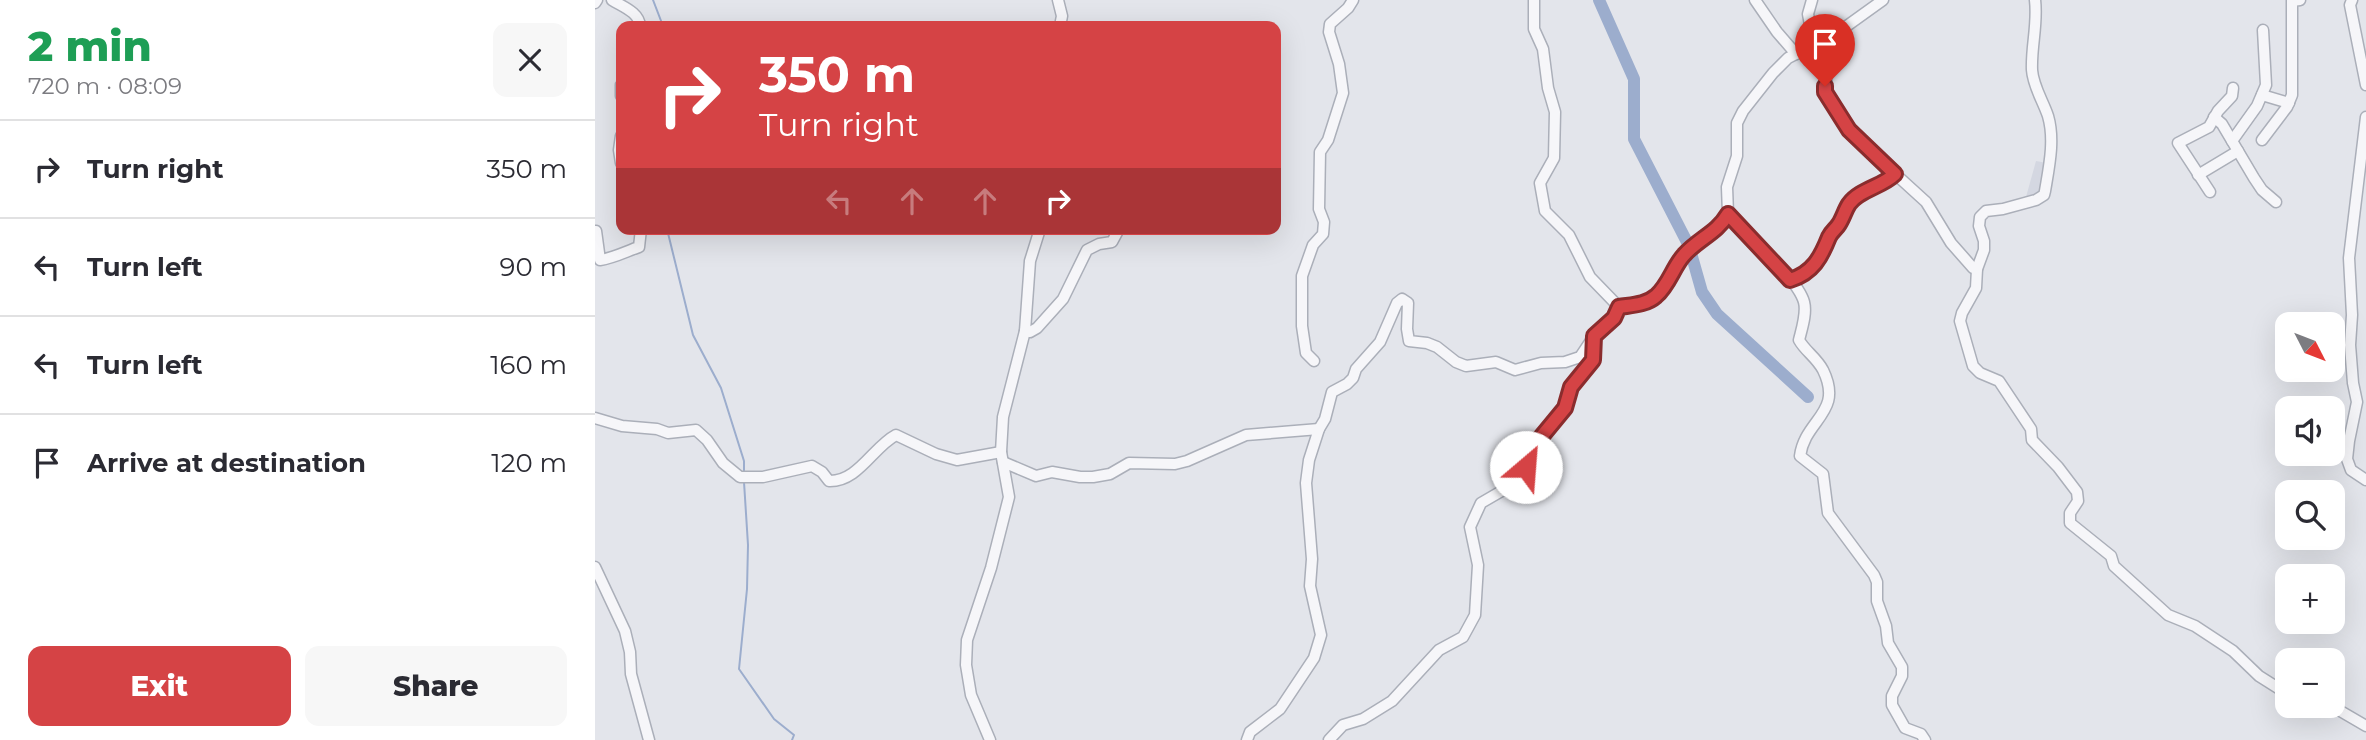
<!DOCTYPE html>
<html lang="en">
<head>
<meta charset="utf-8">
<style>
  body { margin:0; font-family:Montserrat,sans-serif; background:#f7f7f7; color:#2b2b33; height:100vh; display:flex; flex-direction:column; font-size:26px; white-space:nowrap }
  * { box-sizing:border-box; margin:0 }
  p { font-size:23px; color:#7c7c81 }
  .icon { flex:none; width:38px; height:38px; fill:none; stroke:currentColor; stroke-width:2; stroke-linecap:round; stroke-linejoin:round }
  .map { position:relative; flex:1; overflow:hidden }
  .sheet { display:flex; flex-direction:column; background:#fff; width:595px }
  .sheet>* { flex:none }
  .guide { position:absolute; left:21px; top:21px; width:665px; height:214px; border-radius:14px; box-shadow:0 7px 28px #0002; background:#d54345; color:#fff; overflow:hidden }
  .needle { width:46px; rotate:132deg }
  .fabs { position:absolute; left:1680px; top:312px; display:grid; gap:14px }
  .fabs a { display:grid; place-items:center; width:70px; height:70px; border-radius:14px; background:#fff; box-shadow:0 7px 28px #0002; font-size:35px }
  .pin { position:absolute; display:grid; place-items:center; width:60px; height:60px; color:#fff; margin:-72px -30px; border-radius:50% 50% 50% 0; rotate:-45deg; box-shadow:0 0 7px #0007 }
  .pin .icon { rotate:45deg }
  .me { position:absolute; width:77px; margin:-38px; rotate:27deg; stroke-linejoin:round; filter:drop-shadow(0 0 5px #0008) }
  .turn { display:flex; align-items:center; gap:24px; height:147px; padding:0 28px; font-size:32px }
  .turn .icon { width:91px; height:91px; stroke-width:2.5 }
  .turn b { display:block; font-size:49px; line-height:60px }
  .lanes { display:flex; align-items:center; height:66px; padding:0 28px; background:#0003; justify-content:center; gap:35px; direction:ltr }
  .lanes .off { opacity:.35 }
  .round { display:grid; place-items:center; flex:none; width:74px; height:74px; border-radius:14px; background:#f7f7f7 }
  .headline { display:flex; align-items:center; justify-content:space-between; height:119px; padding:0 28px }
  h1 { font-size:42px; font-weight:800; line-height:52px; color:#1e9e55 }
  .cta { display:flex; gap:14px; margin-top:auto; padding:14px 28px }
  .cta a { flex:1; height:80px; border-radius:14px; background:#d54345; color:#fff; font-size:28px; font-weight:800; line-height:80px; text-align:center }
  .cta a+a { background:#f7f7f7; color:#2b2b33 }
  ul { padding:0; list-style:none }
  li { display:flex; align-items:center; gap:21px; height:98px; padding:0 28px; border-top:2px solid #e1e1e2 }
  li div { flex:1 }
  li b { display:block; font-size:26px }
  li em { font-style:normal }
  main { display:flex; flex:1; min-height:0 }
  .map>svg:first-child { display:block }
  .built { fill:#d4d7e1 }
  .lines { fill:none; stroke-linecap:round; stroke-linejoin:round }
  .stream { stroke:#9cadcd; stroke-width:2 }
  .river { stroke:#9cadcd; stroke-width:12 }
  .minor-casing { stroke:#abafb9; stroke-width:13 }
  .minor { stroke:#f6f6f9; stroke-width:10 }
  .route-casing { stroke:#8a2c2d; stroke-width:18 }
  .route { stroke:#d54345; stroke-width:12 }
</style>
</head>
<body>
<main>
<section class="sheet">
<div class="headline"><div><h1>2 min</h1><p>720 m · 08:09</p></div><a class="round"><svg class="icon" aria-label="close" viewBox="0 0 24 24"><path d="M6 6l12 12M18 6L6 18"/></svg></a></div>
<ul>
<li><svg class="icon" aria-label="right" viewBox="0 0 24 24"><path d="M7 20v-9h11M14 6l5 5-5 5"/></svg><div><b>Turn right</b></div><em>350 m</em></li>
<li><svg class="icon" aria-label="left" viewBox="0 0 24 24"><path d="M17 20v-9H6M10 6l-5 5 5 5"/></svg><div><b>Turn left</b></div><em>90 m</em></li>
<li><svg class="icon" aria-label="left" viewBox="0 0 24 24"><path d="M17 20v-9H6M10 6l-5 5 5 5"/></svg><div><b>Turn left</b></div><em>160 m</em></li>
<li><svg class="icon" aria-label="arrive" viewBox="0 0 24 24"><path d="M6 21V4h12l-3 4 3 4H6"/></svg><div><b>Arrive at destination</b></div><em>120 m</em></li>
</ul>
<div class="cta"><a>Exit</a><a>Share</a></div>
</section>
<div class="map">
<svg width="1771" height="740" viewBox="0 0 1771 740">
  <rect width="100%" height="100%" fill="#e3e5eb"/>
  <path class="built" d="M1441 161 1452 163 1447 195 1431 197Z"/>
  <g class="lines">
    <g class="stream">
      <path d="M58 0 68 26"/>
      <path d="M72 229 98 335 126 388 149 461V473"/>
      <path d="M149 482 153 545 152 589 144 669 179 719 199 735 197 740"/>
    </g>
    <path class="river" d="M1004 0 1039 79V139L1094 246 1107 292 1122 314 1213 397"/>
    <g class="minor-casing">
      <g id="minor">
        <path d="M17 0C28 7 44 12 45 26"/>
        <path d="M463 0 467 16 465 26"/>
        <path d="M939 0V29L948 49 953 88 960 112 959 158 945 183 950 211 974 235 995 277 1024 307"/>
        <path d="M1160 0 1182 32 1201 54"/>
        <path d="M1217 0 1213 14 1219 46"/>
        <path d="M1440 0C1443 24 1436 46 1437 70 1438 86 1448 101 1453 116 1460 140 1454 167 1450 191L1449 195 1441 200 1408 209 1391 211 1385 217 1384 226 1389 241V250L1382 269 1381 288 1367 313 1365 321 1378 366 1385 373 1404 381 1436 429 1437 440 1463 467 1482 492 1483 501 1475 513V523L1516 556 1519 566 1573 615 1600 626 1638 651 1664 676 1683 688 1692 690"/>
        <path d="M1757 0 1755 5 1771 85"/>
        <path d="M0 3 2 0"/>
        <path d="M1224 44 1233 67 1230 92 1244 117 1264 141 1331 202 1356 243 1378 268 1382 269"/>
        <path d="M26 85V96"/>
        <path d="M1667 95 1694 103"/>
        <path d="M1619 117 1627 124 1659 178 1667 190 1681 202"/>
        <path d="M1771 117 1754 258 1757 315 1755 345 1758 383 1762 402 1754 441 1752 459 1756 470 1771 480"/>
        <path d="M26 136 24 150 26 163"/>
        <path d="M1667 140 1692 107 1697 95V1L1705 0"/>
        <path d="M1637 141 1662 106 1671 85 1668 30"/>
        <path d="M1603 175 1643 151"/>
        <path d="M1615 192 1583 143 1614 127 1623 111 1637 96 1638 88"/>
        <path d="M1133 214C1151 236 1202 277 1209 302 1212 313 1207 328 1204 340 1210 351 1221 357 1228 370 1249 413 1210 419 1205 456L1228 474 1233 513 1279 575 1282 582V601L1291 626 1293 643 1307 667V676L1297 696V705L1310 728 1326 734 1330 740"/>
        <path d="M1 231 5 260C19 258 32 251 44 247L46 229"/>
        <path d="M1195 280C1218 272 1226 257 1234 237 1237 231 1241 229 1244 224 1248 218 1250 210 1254 204 1265 189 1287 187 1300 174"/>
        <path d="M430 331 435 332 442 328 468 299 492 250 504 244 517 242 524 229"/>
        <path d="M719 361 711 353 707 326V276L718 245 728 234 729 222 724 209 725 152 733 140 748 93 744 64 734 32 735 24 753 8 758 0"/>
        <path d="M0 418 27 426 62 429 73 433 101 430 112 440 128 463 145 477H168L217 466 227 472 234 481C263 482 278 447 301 435L341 454 362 460 406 452"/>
        <path d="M408 462 441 476 457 472 485 477H498L515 474 534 463 580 464 592 461 651 435 724 429"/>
        <path d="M0 567 30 631 35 652 36 674 54 740"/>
        <path d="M1735 705 1771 726"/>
        <path d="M395 740 376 695 371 665 372 640 396 568 414 497 406 452 408 417 430 331 435 261 445 229"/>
        <path d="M652 740 655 732 685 709 719 658 726 635 715 586 717 559 711 483 714 460 724 429 730 419 737 392 752 384 758 378 761 369 785 342 802 303 807 299 813 303 812 329 814 341 832 343 842 347 861 362 871 366 901 362 920 370 946 363 970 362 985 357 999 336 1019 319 1024 307 1042 304 1061 297 1089 254 1128 224 1133 214 1132 187 1142 156V123L1148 111 1178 73 1193 58 1242 33 1288 0"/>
        <path d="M734 740 748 725 768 719 797 701 844 650 868 637 880 615 883 565 875 527 886 503 917 485 931 467 937 448 970 408 976 387 998 360V342"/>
      </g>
    </g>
    <use href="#minor" class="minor"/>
  </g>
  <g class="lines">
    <g class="route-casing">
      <path id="route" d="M931 467 937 448 970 408 976 387 998 360 999 336 1019 318 1024 307C1036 305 1051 305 1061 296 1074 285 1078 267 1089 255 1103 239 1122 233 1133 214L1195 280C1218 273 1226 257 1234 237 1237 231 1241 229 1244 224 1248 218 1250 210 1254 204 1265 189 1287 187 1300 174L1254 130 1230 92V86"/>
    </g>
    <use href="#route" class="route"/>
  </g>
</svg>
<div class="fabs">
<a><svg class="needle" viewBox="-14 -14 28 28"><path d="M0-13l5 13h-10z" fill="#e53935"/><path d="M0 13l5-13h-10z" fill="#7c7c81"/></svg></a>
<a><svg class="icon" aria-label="sound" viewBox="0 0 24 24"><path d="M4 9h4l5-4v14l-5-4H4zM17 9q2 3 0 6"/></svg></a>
<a><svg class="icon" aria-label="search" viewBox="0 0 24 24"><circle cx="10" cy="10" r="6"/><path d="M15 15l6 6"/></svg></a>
<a>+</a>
<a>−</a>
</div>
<div class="pin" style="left:1230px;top:86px;background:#d93025"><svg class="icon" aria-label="arrive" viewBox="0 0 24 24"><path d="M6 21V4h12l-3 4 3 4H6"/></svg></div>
<svg class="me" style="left:931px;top:467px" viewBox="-20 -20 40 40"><circle r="19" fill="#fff"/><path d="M0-13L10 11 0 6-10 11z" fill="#d54345"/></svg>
<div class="guide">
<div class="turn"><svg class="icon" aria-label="right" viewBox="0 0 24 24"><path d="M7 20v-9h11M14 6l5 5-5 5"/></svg><div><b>350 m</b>Turn right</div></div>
<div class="lanes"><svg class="icon off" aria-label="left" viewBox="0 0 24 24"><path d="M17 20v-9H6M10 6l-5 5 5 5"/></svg><svg class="icon off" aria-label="ahead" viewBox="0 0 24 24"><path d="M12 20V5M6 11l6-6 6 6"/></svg><svg class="icon off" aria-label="ahead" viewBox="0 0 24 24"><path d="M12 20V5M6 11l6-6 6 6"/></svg><svg class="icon" aria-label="right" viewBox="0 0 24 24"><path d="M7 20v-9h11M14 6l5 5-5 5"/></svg></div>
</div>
</div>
</main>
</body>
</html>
